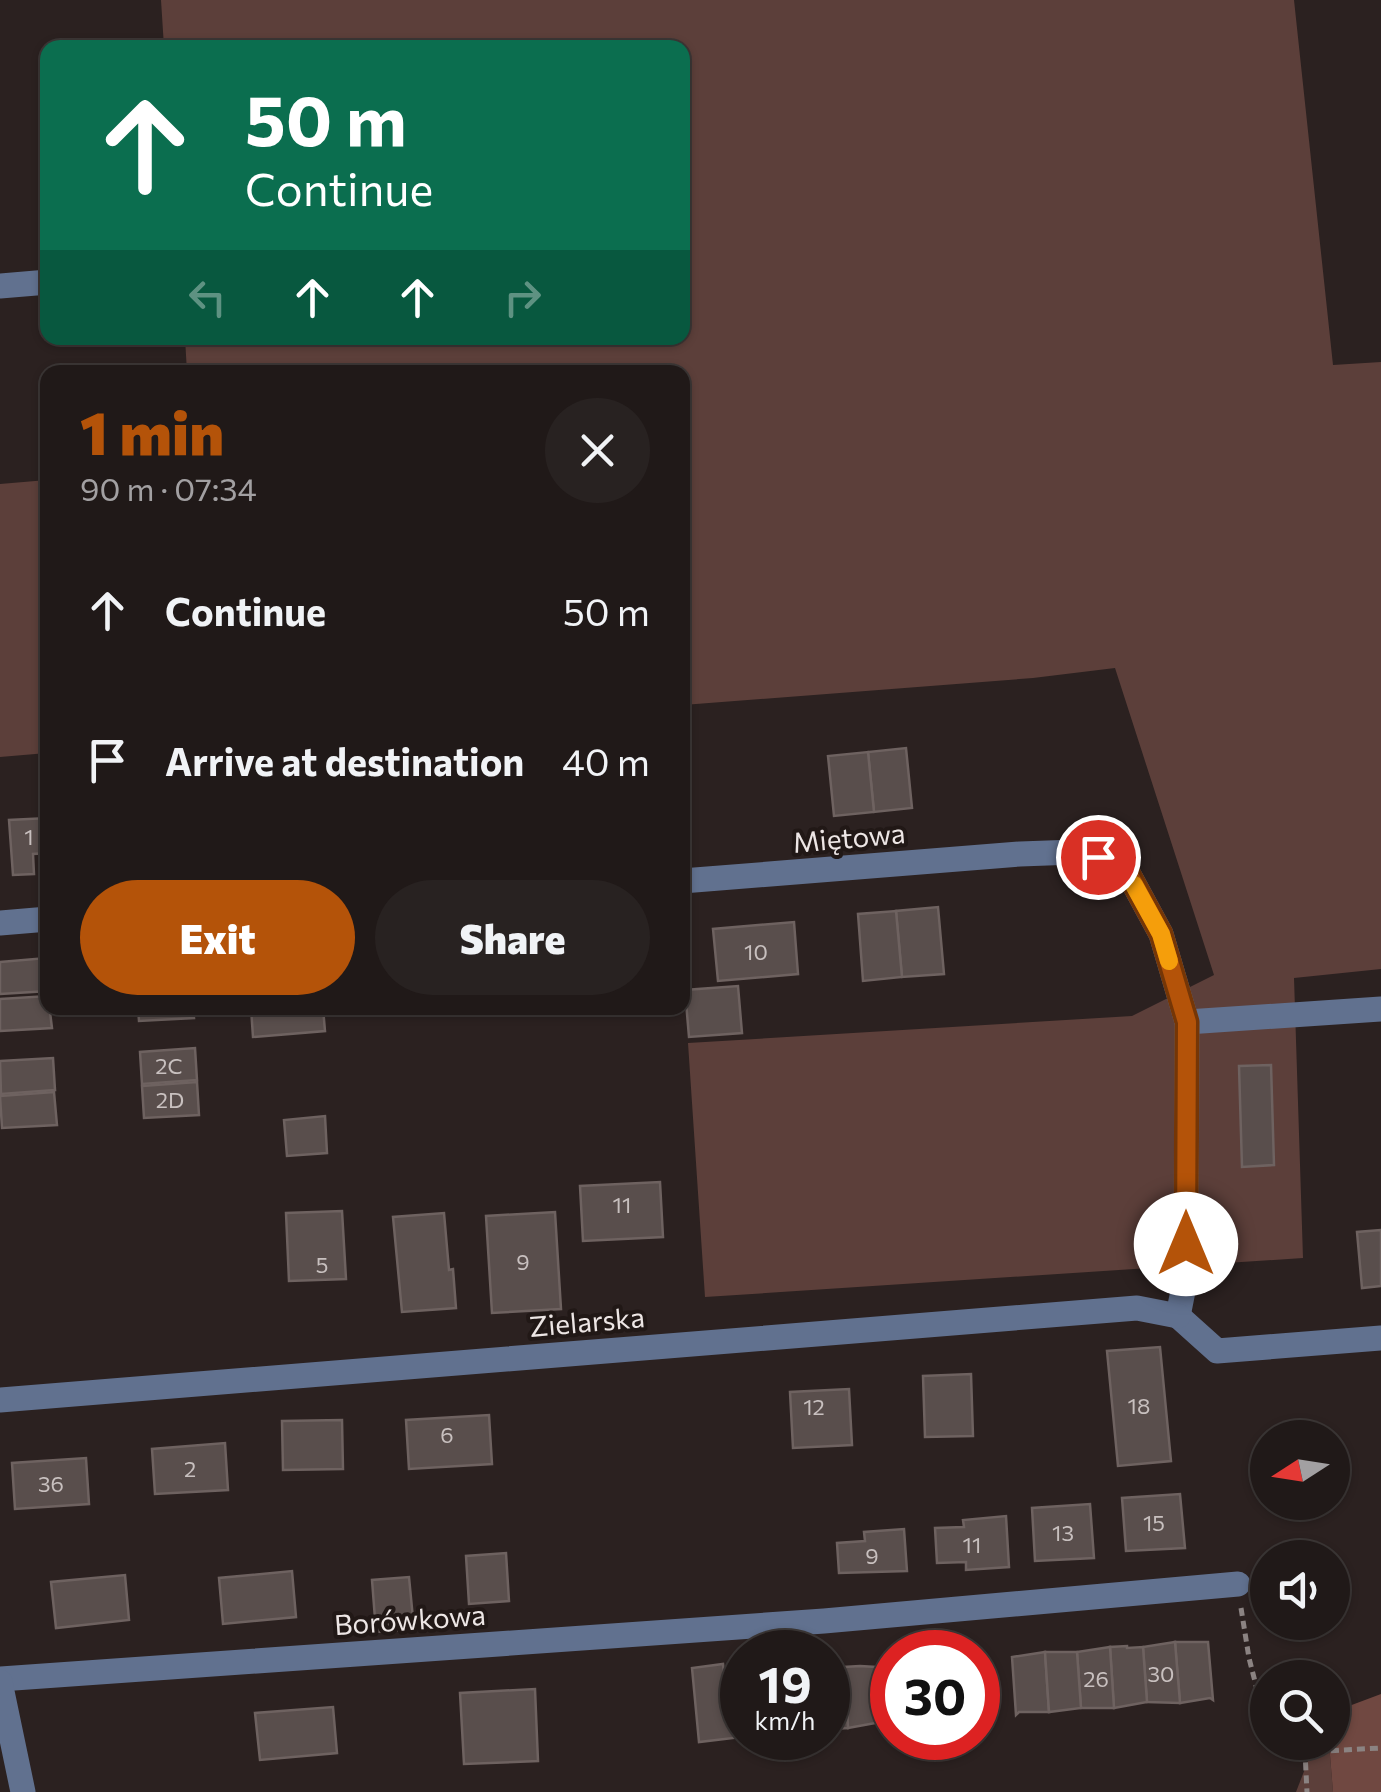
<!DOCTYPE html>
<html lang="en">
<head>
<meta charset="utf-8">
<style>
  body { margin:0; font-family:Commissioner,sans-serif; background:#282221; color:#f1f3f6; height:100vh; display:flex; flex-direction:column; font-size:38px; white-space:nowrap }
  * { box-sizing:border-box; margin:0 }
  p { font-size:32px; color:#a2a0a2 }
  .icon { flex:none; width:55px; height:55px; fill:none; stroke:currentColor; stroke-width:2; stroke-linecap:round; stroke-linejoin:round }
  .map { position:relative; flex:1; overflow:hidden }
  .sheet { position:absolute; left:40px; top:365px; width:650px; height:650px; display:flex; flex-direction:column; background:#201918; border-radius:20px; box-shadow:0 2px 8px #0004,0 0 0 2px #3d3837 }
  .sheet>* { flex:none }
  .guide { position:absolute; left:40px; top:40px; width:650px; height:305px; border-radius:20px; box-shadow:0 2px 8px #0004,0 0 0 2px #3d3837; background:#0b6e4f; color:#fff; overflow:hidden }
  .needle { width:65px; rotate:258deg }
  .controls { position:absolute; left:1250px; top:1420px; display:grid; gap:20px }
  .controls a { display:grid; place-items:center; width:100px; height:100px; border-radius:50%; background:#201918; box-shadow:0 2px 8px #0004,0 0 0 2px #3d3837; font-size:50px }
  .speed { position:absolute; left:720px; top:1630px; display:flex; gap:20px; font-size:50px; font-weight:700; text-align:center }
  .speed>* { display:grid; place-content:center; width:130px; height:130px; border-radius:50%; background:#201918; box-shadow:0 2px 8px #0004,0 0 0 2px #3d3837; line-height:1 }
  .speed small { font-size:25px; font-weight:400 }
  .speed .limit { border:15px solid #d22; background:#fff; color:#111 }
  .pin { position:absolute; display:grid; place-items:center; width:85px; height:85px; color:#fff; margin:-42px; border:5px solid #fff; border-radius:50%; box-shadow:0 2px 10px #0007 }
  .me { position:absolute; width:110px; margin:-55px; rotate:0deg; stroke-linejoin:round; filter:drop-shadow(0 0 8px #0008) }
  .turn { display:flex; align-items:center; gap:35px; height:210px; padding:0 40px; font-size:45px }
  .turn .icon { width:130px; height:130px; stroke-width:2.5 }
  .turn b { display:block; font-size:70px; line-height:85px }
  .lanes { display:flex; align-items:center; height:95px; padding:0 40px; background:#0003; justify-content:center; gap:50px; direction:ltr }
  .lanes .off { opacity:.35 }
  .round { display:grid; place-items:center; flex:none; width:105px; height:105px; border-radius:52px; background:#282221 }
  .head { display:flex; align-items:center; justify-content:space-between; height:170px; padding:0 40px }
  h1 { font-size:60px; font-weight:800; line-height:75px; color:#b45309 }
  .primary-button { display:flex; gap:20px; margin-top:auto; padding:20px 40px }
  .primary-button a { flex:1; height:115px; border-radius:60px; background:#b45309; color:#fff; font-size:40px; font-weight:800; line-height:115px; text-align:center }
  .primary-button a+a { background:#282221; color:#f1f3f6 }
  ul { padding:0; list-style:none }
  li { display:flex; align-items:center; gap:30px; height:150px; padding:0 40px }
  li div { flex:1 }
  li b { display:block; font-size:38px }
  li em { font-style:normal }
  .map>svg:first-child { display:block }
  .green { fill:#5c3f3a }
  .forest { fill:#704841 }
  .building { fill:#594e4c; stroke:#6e6260; stroke-width:2.5 }
  .lines { fill:none; stroke-linecap:round; stroke-linejoin:round }
  .path { stroke:#8b8382; stroke-width:5; stroke-dasharray:8 5; stroke-linecap:butt }
  .minor { stroke:#61718f; stroke-width:25 }
  .route-casing { stroke:#753606; stroke-width:25 }
  .route { stroke:#b45309; stroke-width:18 }
  .slow { stroke:#f59e0b; stroke-width:18 }
  .labels { text-anchor:middle; stroke-width:8; stroke-linejoin:round; paint-order:stroke }
  .number-label { font-size:22px; fill:#c8c0bf }
  .street-label { font-size:28px; fill:#ede6e5; stroke:#211816 }
</style>
</head>
<body>
<div class="map">
<svg width="1381" height="1792" viewBox="0 0 1381 1792">
  <rect width="100%" height="100%" fill="#2b2120"/>
  <g class="green">
    <path d="M161 0H1294L1333 365 1381 362V969L1294 978 1303 1258 705 1297 688 1043 1132 1016 1214 975 1115 668 1033 678 683 705 682 372H187L185 338H682V48L164 47Z"/>
    <path d="M47 480V753L0 757V484Z"/>
    <path d="M1315 1743H1329L1333 1792H1296Z"/>
  </g>
  <path class="forest" d="M1381 1694V1792H1333L1329 1743 1332 1742 1333 1712Z"/>
  <g class="building">
    <path d="M906 748 912 808 874 812 868 752Z"/>
    <path d="M868 752 874 812 834 816 828 756Z"/>
    <path d="M48 818V853L33 854 34 874 13 875 9 820Z"/>
    <path d="M938 907 944 974 902 977 896 911Z"/>
    <path d="M896 911 902 977 863 981 858 914Z"/>
    <path d="M794 922 798 974 718 981 713 929Z"/>
    <path d="M46 958 48 991 0 994V962Z"/>
    <path d="M738 986 742 1033 689 1037 685 990Z"/>
    <path d="M48 996 52 1028 0 1031V999Z"/>
    <path d="M138 1008H193L194 1018 139 1021Z"/>
    <path d="M251 1008H323L325 1031 253 1037Z"/>
    <path d="M195 1048 197 1080 142 1084 140 1052Z"/>
    <path d="M53 1058 55 1090 1 1094 0 1061Z"/>
    <path d="M1271 1065 1274 1165 1242 1167 1239 1066Z"/>
    <path d="M197 1082 199 1115 144 1118 142 1086Z"/>
    <path d="M54 1092 57 1125 2 1128 0 1096Z"/>
    <path d="M325 1116 327 1153 287 1156 284 1120Z"/>
    <path d="M660 1182 663 1237 583 1241 580 1186Z"/>
    <path d="M342 1211 346 1279 289 1281 286 1213Z"/>
    <path d="M555 1212 561 1309 492 1313 486 1216Z"/>
    <path d="M444 1213 449 1270 453 1269 456 1308 402 1312 393 1217Z"/>
    <path d="M1381 1230V1286L1362 1288 1357 1232Z"/>
    <path d="M1160 1347 1171 1461 1118 1466 1107 1351Z"/>
    <path d="M971 1374 973 1436 925 1437 923 1376Z"/>
    <path d="M849 1389 852 1445 793 1448 790 1392Z"/>
    <path d="M489 1415 492 1464 409 1469 406 1420Z"/>
    <path d="M342 1420 343 1469 283 1470 282 1421Z"/>
    <path d="M225 1443 228 1490 155 1494 152 1449Z"/>
    <path d="M86 1458 89 1504 15 1509 12 1463Z"/>
    <path d="M1180 1494 1185 1548 1126 1551 1122 1498Z"/>
    <path d="M1090 1504 1094 1558 1035 1561 1032 1508Z"/>
    <path d="M1006 1516 1009 1567 966 1570V1562L937 1563 935 1528 964 1527 963 1520Z"/>
    <path d="M904 1529 907 1571 839 1573 837 1543 865 1541 864 1532Z"/>
    <path d="M506 1553 509 1601 469 1604 466 1556Z"/>
    <path d="M292 1571 296 1617 223 1624 219 1578Z"/>
    <path d="M125 1575 129 1620 56 1628 51 1582Z"/>
    <path d="M409 1577 414 1629 376 1632 372 1580Z"/>
    <path d="M1175 1642H1208L1213 1700 1210 1698 1180 1703Z"/>
    <path d="M1175 1642 1180 1703 1147 1702 1143 1647Z"/>
    <path d="M1127 1646V1648L1143 1647 1147 1702 1114 1708 1110 1647Z"/>
    <path d="M1110 1647 1114 1708H1081L1077 1652Z"/>
    <path d="M1045 1652 1049 1712H1019L1016 1715 1012 1657Z"/>
    <path d="M1045 1652H1077L1081 1708 1049 1712Z"/>
    <path d="M892 1663V1722H881L876 1667Z"/>
    <path d="M723 1664 726 1693 742 1692V1737L699 1742 692 1668Z"/>
    <path d="M860 1666 876 1667 881 1722 848 1728 844 1667Z"/>
    <path d="M844 1667 848 1728 831 1729 828 1726V1669Z"/>
    <path d="M535 1689 538 1761 464 1764 460 1693Z"/>
    <path d="M333 1707 337 1753 260 1760 255 1713Z"/>
  </g>
  <g class="lines">
    <g class="path">
      <path d="M1241 1608 1249 1658 1264 1717 1268 1720"/>
      <path d="M1293 1742 1305 1752 1307 1792"/>
      <path d="M1305 1752 1381 1748"/>
    </g>
    <g class="minor">
      <path d="M0 286 48 282"/>
      <path d="M682 881 1020 854 1075 852 1122 862 1161 934 1187 1022"/>
      <path d="M0 923 48 919"/>
      <path d="M1178 1316 1186 1276 1187 1022 1381 1009"/>
      <path d="M1178 1316 1217 1351 1381 1338"/>
      <path d="M0 1400 1137 1308 1178 1316"/>
      <path d="M0 1679 824 1621 1238 1584"/>
      <path d="M0 1682 23 1792"/>
    </g>
  </g>
  <g class="lines">
    <g class="route-casing">
      <path id="route" d="M1098 857 1122 862 1161 934 1187 1022 1186 1244"/>
    </g>
    <use href="#route" class="route"/>
    <path class="slow" d="M1134 885 1161 934 1169 961"/>
  </g>
  <g class="labels">
    <g class="number-label">
      <text x="29" y="845">1</text>
      <text x="756" y="960">10</text>
      <text x="169" y="1074">2C</text>
      <text x="170" y="1108">2D</text>
      <text x="622" y="1213">11</text>
      <text x="523" y="1270">9</text>
      <text x="322" y="1273">5</text>
      <text x="1139" y="1414">18</text>
      <text x="814" y="1415">12</text>
      <text x="447" y="1443">6</text>
      <text x="190" y="1477">2</text>
      <text x="51" y="1492">36</text>
      <text x="1154" y="1531">15</text>
      <text x="1063" y="1541">13</text>
      <text x="972" y="1553">11</text>
      <text x="872" y="1564">9</text>
      <text x="1161" y="1682">30</text>
      <text x="1096" y="1687">26</text>
    </g>
    <g class="street-label">
      <text transform="translate(849 838) rotate(-5)" y="10">Miętowa</text>
      <text transform="translate(587 1322) rotate(-5)" y="10">Zielarska</text>
      <text transform="translate(410 1620) rotate(-4)" y="10">Borówkowa</text>
    </g>
  </g>
</svg>
<div class="controls">
<a><svg class="needle" viewBox="-14 -14 28 28"><path d="M0-13l5 13h-10z" fill="#e53935"/><path d="M0 13l5-13h-10z" fill="#a2a0a2"/></svg></a>
<a><svg class="icon" aria-label="sound" viewBox="0 0 24 24"><path d="M4 9h4l5-4v14l-5-4H4zM17 9q2 3 0 6"/></svg></a>
<a><svg class="icon" aria-label="search" viewBox="0 0 24 24"><circle cx="10" cy="10" r="6"/><path d="M15 15l6 6"/></svg></a>
</div>
<div class="speed"><div>19<small>km/h</small></div><div class="limit">30</div></div>
<div class="pin" style="left:1098px;top:857px;background:#d93025"><svg class="icon" aria-label="arrive" viewBox="0 0 24 24"><path d="M6 21V4h12l-3 4 3 4H6"/></svg></div>
<svg class="me" style="left:1186px;top:1244px" viewBox="-20 -20 40 40"><circle r="19" fill="#fff"/><path d="M0-13L10 11 0 6-10 11z" fill="#b45309"/></svg>
<div class="guide">
<div class="turn"><svg class="icon" aria-label="ahead" viewBox="0 0 24 24"><path d="M12 20V5M6 11l6-6 6 6"/></svg><div><b>50 m</b>Continue</div></div>
<div class="lanes"><svg class="icon off" aria-label="left" viewBox="0 0 24 24"><path d="M17 20v-9H6M10 6l-5 5 5 5"/></svg><svg class="icon" aria-label="ahead" viewBox="0 0 24 24"><path d="M12 20V5M6 11l6-6 6 6"/></svg><svg class="icon" aria-label="ahead" viewBox="0 0 24 24"><path d="M12 20V5M6 11l6-6 6 6"/></svg><svg class="icon off" aria-label="right" viewBox="0 0 24 24"><path d="M7 20v-9h11M14 6l5 5-5 5"/></svg></div>
</div>
<section class="sheet">
<div class="head"><div><h1>1 min</h1><p>90 m · 07:34</p></div><a class="round"><svg class="icon" aria-label="close" viewBox="0 0 24 24"><path d="M6 6l12 12M18 6L6 18"/></svg></a></div>
<ul>
<li><svg class="icon" aria-label="ahead" viewBox="0 0 24 24"><path d="M12 20V5M6 11l6-6 6 6"/></svg><div><b>Continue</b></div><em>50 m</em></li>
<li><svg class="icon" aria-label="arrive" viewBox="0 0 24 24"><path d="M6 21V4h12l-3 4 3 4H6"/></svg><div><b>Arrive at destination</b></div><em>40 m</em></li>
</ul>
<div class="primary-button"><a>Exit</a><a>Share</a></div>
</section>
</div>
</body>
</html>
